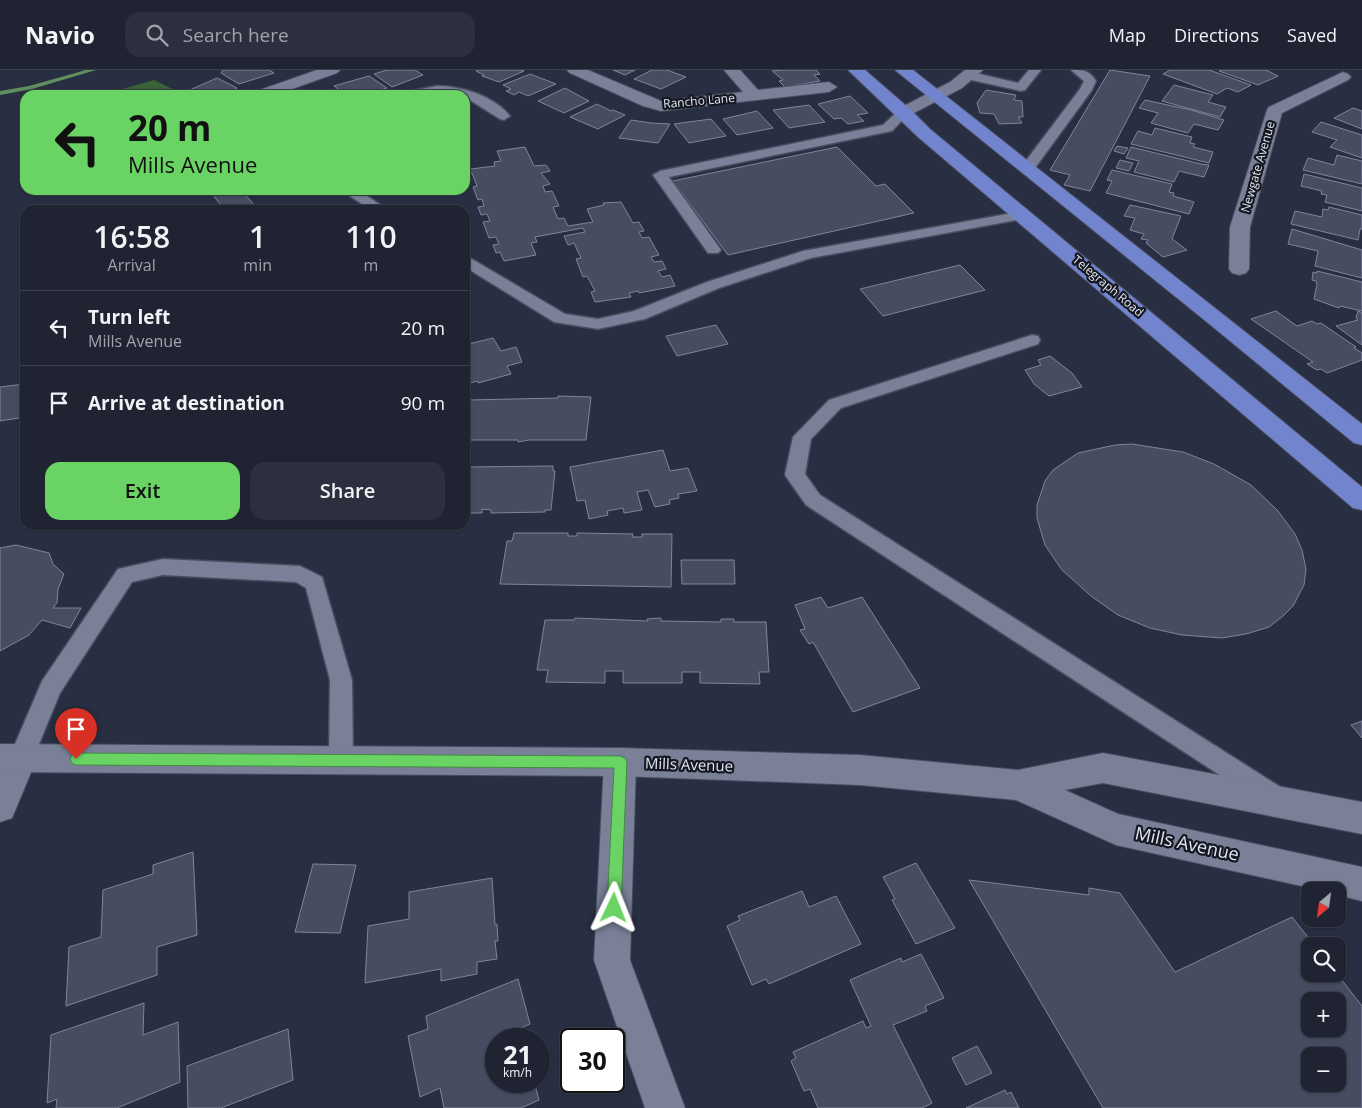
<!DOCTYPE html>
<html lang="en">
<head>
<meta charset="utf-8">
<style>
  body { margin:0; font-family:"Open Sans",sans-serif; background:#2c2f3e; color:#f1f3f6; height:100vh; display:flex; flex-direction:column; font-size:19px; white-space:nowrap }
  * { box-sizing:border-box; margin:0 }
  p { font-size:16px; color:#a1a4ac }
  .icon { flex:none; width:28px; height:28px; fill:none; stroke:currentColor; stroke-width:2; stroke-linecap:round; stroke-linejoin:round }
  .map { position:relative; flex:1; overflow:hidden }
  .panel { position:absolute; left:20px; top:135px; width:450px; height:325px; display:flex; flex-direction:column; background:#1f2332; border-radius:15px; box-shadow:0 1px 4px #0004,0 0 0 1px #3c404d }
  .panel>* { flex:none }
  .banner { position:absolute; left:20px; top:20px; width:450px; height:105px; border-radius:15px; box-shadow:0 1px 4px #0004,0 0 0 1px #3c404d; background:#69d364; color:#111; overflow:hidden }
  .needle { width:32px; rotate:209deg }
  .buttons { position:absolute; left:1301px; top:812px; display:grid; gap:10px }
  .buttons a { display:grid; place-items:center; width:45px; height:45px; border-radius:10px; background:#1f2332; box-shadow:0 1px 4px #0004,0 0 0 1px #3c404d; font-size:25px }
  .speed { position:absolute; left:485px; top:958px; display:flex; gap:10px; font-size:25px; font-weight:700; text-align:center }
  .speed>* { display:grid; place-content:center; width:65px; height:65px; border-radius:50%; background:#1f2332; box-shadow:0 1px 4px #0004,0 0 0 1px #3c404d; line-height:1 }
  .speed small { font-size:12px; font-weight:400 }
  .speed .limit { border:2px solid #111; border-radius:8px; background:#fff; color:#111 }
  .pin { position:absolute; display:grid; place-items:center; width:42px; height:42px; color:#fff; margin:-51px -21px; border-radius:50% 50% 50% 0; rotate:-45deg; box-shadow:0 0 5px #0007 }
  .pin .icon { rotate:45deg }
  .me { position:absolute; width:55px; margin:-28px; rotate:2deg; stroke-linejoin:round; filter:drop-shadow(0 0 4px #0008) }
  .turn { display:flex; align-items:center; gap:18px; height:105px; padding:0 25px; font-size:22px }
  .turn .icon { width:65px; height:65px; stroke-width:2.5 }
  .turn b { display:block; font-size:35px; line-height:42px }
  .eta { display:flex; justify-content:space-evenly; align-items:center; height:85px; text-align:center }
  .eta b { font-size:30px; font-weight:600; line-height:35px }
  .action { display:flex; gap:10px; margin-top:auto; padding:10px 25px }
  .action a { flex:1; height:58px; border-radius:15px; background:#69d364; color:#111; font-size:20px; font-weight:600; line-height:58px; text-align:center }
  .action a+a { background:#2c2f3e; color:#f1f3f6 }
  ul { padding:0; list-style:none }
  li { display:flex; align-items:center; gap:15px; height:75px; padding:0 25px; border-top:1px solid #3c404d }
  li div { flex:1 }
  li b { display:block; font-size:19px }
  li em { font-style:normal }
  header { display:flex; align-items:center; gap:30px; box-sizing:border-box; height:70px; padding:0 25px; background:#1f2332; border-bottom:1px solid #3c404d }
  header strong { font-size:24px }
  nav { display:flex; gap:28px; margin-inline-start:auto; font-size:18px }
  .search { width:350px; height:45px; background:#2c2f3e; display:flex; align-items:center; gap:12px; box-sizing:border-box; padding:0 18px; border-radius:15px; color:#a1a4ac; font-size:19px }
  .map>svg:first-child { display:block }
  .green { fill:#3b6238 }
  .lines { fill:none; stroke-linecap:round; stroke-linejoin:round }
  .stream { fill:#618e5e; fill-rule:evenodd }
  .building { fill:#464d61; stroke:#7e859c; fill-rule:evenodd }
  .service-casing { stroke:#484d5d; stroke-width:3 }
  .minor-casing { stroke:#484d5d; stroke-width:2 }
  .secondary-casing { stroke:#484d5d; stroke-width:2 }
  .primary-casing { stroke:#484d5d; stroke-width:2 }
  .service { fill:#798097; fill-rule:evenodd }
  .minor { fill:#798097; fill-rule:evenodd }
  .secondary { fill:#798097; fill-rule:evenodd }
  .primary { fill:#7284cd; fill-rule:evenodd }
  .route { fill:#69d364; stroke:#448941 }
  .labels { text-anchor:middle; stroke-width:4.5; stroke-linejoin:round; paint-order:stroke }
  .far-street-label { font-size:12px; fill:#e1e6f2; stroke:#151820 }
  .street-label { font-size:15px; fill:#e1e6f2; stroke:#151820 }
  .near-street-label { font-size:18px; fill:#e1e6f2; stroke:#151820 }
</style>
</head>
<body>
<header>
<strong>Navio</strong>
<div class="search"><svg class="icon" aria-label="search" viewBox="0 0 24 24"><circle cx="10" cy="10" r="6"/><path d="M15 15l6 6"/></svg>Search here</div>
<nav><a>Map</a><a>Directions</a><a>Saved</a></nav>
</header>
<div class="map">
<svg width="1362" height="1038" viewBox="0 0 1362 1038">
  <rect width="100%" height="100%" fill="#292f42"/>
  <path class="green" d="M154 10 185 25H115L112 22Z"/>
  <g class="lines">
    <path class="stream" d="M86 0H96L32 19 0 25V21L29 16Z"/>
  </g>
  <g class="building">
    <path d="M223 0H269L274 3 239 14 221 3Z"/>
    <path d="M387 0H415L423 5 392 17 374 4Z"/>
    <path d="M478 0H521L524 1 499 12 482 6 484 5 476 1Z"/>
    <path d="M613 0H635L625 5Z"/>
    <path d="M652 0H667L686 7 661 19 634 9Z"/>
    <path d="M783 0H816L820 4 814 5 820 11 785 17 779 11 783 10 772 1Z"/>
    <path d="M1110 0 1150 6 1090 121 1064 115 1070 105 1050 100Z"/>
    <path d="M1170 0H1209L1251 15 1238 22 1227 18 1217 24 1163 4Z"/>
    <path d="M1221 0H1266L1278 6 1258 15 1219 1Z"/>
    <path d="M530 4 556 14 528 26 519 22 514 25 506 21 511 19 503 15Z"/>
    <path d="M369 6 387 18 364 25H347L334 16Z"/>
    <path d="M217 8 237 18 223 25H193L185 22Z"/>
    <path d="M1174 15 1213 25 1208 32 1226 37 1220 47 1162 31Z"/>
    <path d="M565 18 589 31 564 43 538 31Z"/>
    <path d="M331 19 339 25H315Z"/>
    <path d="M986 20 1016 25 1014 30 1022 31 1023 47H1018L1022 53 999 54 994 44 980 43 977 33Z"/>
    <path d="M850 26 868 43 857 45 864 51 848 54 841 48 834 49 818 34Z"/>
    <path d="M1145 30 1191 40 1224 50 1218 60 1194 54 1188 63 1180 61 1151 53 1158 43 1139 38Z"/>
    <path d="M597 34 611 41 613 40 625 45 598 59 570 47Z"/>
    <path d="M809 35 825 52 789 58 773 40Z"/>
    <path d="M1353 38 1362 41V59L1334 48Z"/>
    <path d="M757 41 773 58 737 65 723 49Z"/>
    <path d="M711 49 726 66 689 73 674 54Z"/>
    <path d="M631 50 651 53 670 54 658 73 619 68Z"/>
    <path d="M1321 52 1362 65V88L1330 77 1337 70 1312 62Z"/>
    <path d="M1155 58 1192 67 1190 73 1195 74 1193 77 1213 82 1209 93 1131 74 1138 61 1152 65Z"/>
    <path d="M1117 76 1128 78 1124 84 1114 81Z"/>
    <path d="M525 77 534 96 546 95 550 101 541 103 550 114 543 116 545 122 552 121 559 136 553 137 558 149 564 148 568 156 593 152 587 139 604 135 603 133 621 132 633 153 639 152 644 161 639 162 642 168 649 167 659 185 651 187 654 192 662 191 666 199 658 201 662 207 670 205 675 216 639 223 638 221 629 223 631 227 595 232 591 222 595 221 587 206 583 207 576 189 581 188 574 173 568 175 564 166 585 162 583 158 535 167 537 172 531 173 536 185 504 191 500 182 496 183 493 175 499 174 496 167 489 168 483 152 490 151 487 144 481 145 478 137 484 136 482 129 478 130 473 117 477 116 472 103 465 105V94L468 93 471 99 495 96 494 92 501 91 497 81Z"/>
    <path d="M837 77 876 116 885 114 914 143 728 185 673 111Z"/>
    <path d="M1131 77 1201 94 1209 95 1204 107 1179 101 1174 112 1134 102 1139 91 1126 88Z"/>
    <path d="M1337 85 1362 91V114L1303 100 1308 88 1334 95Z"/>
    <path d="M1120 90 1133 93 1129 101 1116 98Z"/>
    <path d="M1112 100 1172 114 1169 122 1174 123 1173 126 1194 132 1189 144 1106 123 1112 111 1107 110Z"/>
    <path d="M1304 104 1362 118V141L1325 132 1327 125 1321 124 1322 121 1301 116Z"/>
    <path d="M224 120H241L257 138 225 140 212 124Z"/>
    <path d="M1130 135 1181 146 1172 169 1187 180 1163 187 1146 173 1148 170 1141 169 1144 164 1130 160 1135 148 1124 146Z"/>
    <path d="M1329 137 1362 145V159H1360L1358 170 1291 154 1295 141 1322 147 1323 139 1328 140Z"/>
    <path d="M1292 159 1362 180V208L1315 196 1318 181 1288 174Z"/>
    <path d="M960 195 985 220 883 246 860 219Z"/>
    <path d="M1317 201 1362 212V241L1340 236 1339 238 1314 229 1317 214 1316 211 1312 210 1313 202 1317 203Z"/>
    <path d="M1276 241 1297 256 1312 251 1317 254 1321 253 1356 277 1354 278 1362 283V290L1327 303 1321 299 1317 300 1307 294 1313 292 1251 249Z"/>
    <path d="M1358 241 1362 243V275L1336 256 1358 250 1356 248Z"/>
    <path d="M716 255 728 274 677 286 666 266Z"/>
    <path d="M493 268 501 281 516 277 522 292 507 296 511 304 478 313V311L465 314V275Z"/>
    <path d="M1050 286 1072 303 1082 317 1049 326 1034 314 1025 300 1041 295 1038 290Z"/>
    <path d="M25 314V347L0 351V317Z"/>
    <path d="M558 326 591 327 586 370H529L518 372V370H466L465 372V328H470L469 330 558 328Z"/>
    <path d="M1132 374 1183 382 1214 394 1251 415 1278 441 1295 464 1302 480 1306 499 1304 515 1293 536 1283 546 1269 557 1246 564 1222 568 1182 565 1150 558 1118 545 1091 526 1062 500 1045 475 1037 448V435L1045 411 1053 400 1078 383 1115 375Z"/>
    <path d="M663 380 670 401 688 398 697 421 678 424 679 428 669 430 670 434 655 437 648 420 637 422 642 440 624 443 623 438 607 441 608 445 589 449 585 430 577 431 570 397Z"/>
    <path d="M553 396V401H555L551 440H545V442L491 443V440L482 439V443H465V397Z"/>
    <path d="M514 463H568V466H577V463L633 464 632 467H642V464H672L671 517 500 514 507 471H512Z"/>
    <path d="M16 475 49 483 53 494 64 504 58 519 57 533 53 538H81L70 558 42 550 29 565 0 581V478Z"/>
    <path d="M681 490H734L735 514H682Z"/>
    <path d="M821 527 828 538 862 527 920 618 853 642 813 572 809 574 800 560 805 559 795 535Z"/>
    <path d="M575 548 648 551 647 549 661 548V551L721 552V549H734V552H766L769 602H759L760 614 700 613V602H682V613H623V601H605V613L546 612 548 600H537L545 550H574Z"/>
    <path d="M1362 651V668L1351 655Z"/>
    <path d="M193 782 197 865 157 877V905L66 936 69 877 101 867 103 820 153 804V795Z"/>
    <path d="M916 793 955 858 916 874 892 830 895 829 883 807Z"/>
    <path d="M313 794 356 795 340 863 295 862Z"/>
    <path d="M492 808 495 855 497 854 498 871H495L497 889 477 892V904L441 911V899L365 913 368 856 409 849V822Z"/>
    <path d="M969 810 1089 825V818L1120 823 1175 902 1292 847 1315 876H1310V904H1337L1362 936V1038H1103ZM1310 931H1338V959H1310ZM1310 986H1338V1014H1310Z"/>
    <path d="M802 821 809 837 836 826 861 874 769 914 766 909 752 915 727 856 740 850 738 846Z"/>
    <path d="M921 884 944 928 925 936 927 941 893 955 932 1033 922 1038H818L810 1019 804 1021 791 991 796 988 793 982 863 951 866 958 871 956 850 910 901 888 902 892Z"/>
    <path d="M518 909 530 954 521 958 523 969H496V1011H534L539 1030 521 1038H444L440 1018 420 1027 408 966 428 959 426 946Z"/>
    <path d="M144 933 143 965 178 952 180 1012 117 1038H56L57 1029 47 1033 51 965Z"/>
    <path d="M288 959 293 1010 221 1038H188L187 996Z"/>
    <path d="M977 976 992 1003 966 1015 952 988Z"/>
    <path d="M1005 1020 1007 1024 1011 1022 1019 1038H966Z"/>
  </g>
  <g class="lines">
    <g class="service-casing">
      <g id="service">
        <path d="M1029 0H1041L1025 20 1021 21 967 9 965 6 971 2 1018 13Z"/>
        <path d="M1071 0C1084 0 1089 0 1096 11L1092 20 1032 102H1022L1020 99 1022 96 1080 19 1084 11Z"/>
        <path d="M437 16C462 16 494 26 510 46L504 50 500 49 465 27V25L437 23 403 25 405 22Z"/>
        <path d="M904 38 910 42 892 61 669 107 721 180 718 183H708L653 105 660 101 883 55 900 39Z"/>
        <path d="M341 120H358L388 140H371Z"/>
        <path d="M1023 141 1030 145 1028 148 811 188 719 218 645 249 598 259 554 252 465 197V185L565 244 598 249 634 241 707 212 803 181Z"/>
        <path d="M1032 265 1038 266 1040 270 1038 274 841 338 811 369 805 404 820 425 1282 718 1285 726 1282 734 1273 738 1264 734 806 435 785 405 793 367 829 330Z"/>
        <path d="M163 489 300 496 322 507 352 610 353 691 350 699 341 702 332 699 329 691 330 610 306 518 296 512 163 505 132 512 60 623 30 696 21 699 12 696 9 688 42 611 118 499Z"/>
      </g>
    </g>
    <g class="minor-casing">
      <g id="minor">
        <path d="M317 0H340L337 3 275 25H252L254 22Z"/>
        <path d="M567 0H588L661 31 743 22 724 0H740L758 20 829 12 837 17 829 22 661 41 643 36 570 3Z"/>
        <path d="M965 0H983L962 18 910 45 904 47 896 42 898 39 950 12Z"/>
        <path d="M1343 2 1348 4 1351 7 1348 10 1282 43 1250 157 1249 199 1246 203 1239 205 1232 203 1229 199 1230 157 1267 40 1269 37Z"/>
        <path d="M21 674 32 678 37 688 12 748 0 752V700L10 678Z"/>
        <path d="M620 678 631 682 636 692 630 890 685 1038H645L594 890 604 692 609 682Z"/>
      </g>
    </g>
    <g class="secondary-casing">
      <path id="secondary" d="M0 674 620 678 860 685 1018 700 1103 683 1362 732V764L1103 713 1065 720 1118 744 1362 797V831L1338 825V821H1324L1116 775 1016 730 860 715 620 706 0 702Z"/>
    </g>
    <g class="primary-casing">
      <g id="primary">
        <path d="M848 0H865L910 39 930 59 1362 417V440L1353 438 918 67Z"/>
        <path d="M895 0H913L1362 354V375L1354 373 1213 257Z"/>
      </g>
    </g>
    <use href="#service" class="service"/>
    <use href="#minor" class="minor"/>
    <use href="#secondary" class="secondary"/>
    <use href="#primary" class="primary"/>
  </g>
  <path class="route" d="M76 683 620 686 625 688 627 692 621 838 619 843 614 845 609 843 607 838 614 698 76 695 72 693 70 689 72 685Z"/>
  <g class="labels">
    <g class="far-street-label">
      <text transform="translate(699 31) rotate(-5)" y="4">Rancho Lane</text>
      <text transform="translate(1258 97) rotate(-74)" y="4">Newgate Avenue</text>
      <text transform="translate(1108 216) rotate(40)" y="4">Telegraph Road</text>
    </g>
    <g class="street-label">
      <text transform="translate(689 695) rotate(2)" y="5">Mills Avenue</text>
    </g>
    <g class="near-street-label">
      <text transform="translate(1187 774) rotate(12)" y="6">Mills Avenue</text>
    </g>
  </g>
</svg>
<div class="buttons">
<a><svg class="needle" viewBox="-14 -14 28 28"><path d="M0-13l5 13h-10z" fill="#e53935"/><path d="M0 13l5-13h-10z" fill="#a1a4ac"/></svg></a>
<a><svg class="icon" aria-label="search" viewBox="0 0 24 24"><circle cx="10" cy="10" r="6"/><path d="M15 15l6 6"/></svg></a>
<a>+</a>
<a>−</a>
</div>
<div class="speed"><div>21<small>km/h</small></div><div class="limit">30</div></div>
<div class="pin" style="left:76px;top:689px;background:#d93025"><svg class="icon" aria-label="arrive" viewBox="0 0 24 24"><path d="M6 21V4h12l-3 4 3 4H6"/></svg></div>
<svg class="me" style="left:614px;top:838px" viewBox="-20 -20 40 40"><path d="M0-17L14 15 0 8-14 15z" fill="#69d364" stroke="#fff" stroke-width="4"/></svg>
<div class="banner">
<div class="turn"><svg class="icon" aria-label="left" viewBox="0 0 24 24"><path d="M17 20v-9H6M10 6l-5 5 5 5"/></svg><div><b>20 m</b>Mills Avenue</div></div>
</div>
<section class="panel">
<div class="eta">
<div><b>16:58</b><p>Arrival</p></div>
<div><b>1</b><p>min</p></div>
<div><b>110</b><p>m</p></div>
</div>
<ul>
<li><svg class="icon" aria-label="left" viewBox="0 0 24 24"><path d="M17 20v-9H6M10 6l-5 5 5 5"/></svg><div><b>Turn left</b><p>Mills Avenue</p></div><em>20 m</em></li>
<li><svg class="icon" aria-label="arrive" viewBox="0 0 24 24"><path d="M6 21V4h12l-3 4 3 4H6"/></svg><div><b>Arrive at destination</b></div><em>90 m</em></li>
</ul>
<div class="action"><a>Exit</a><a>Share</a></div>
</section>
</div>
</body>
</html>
